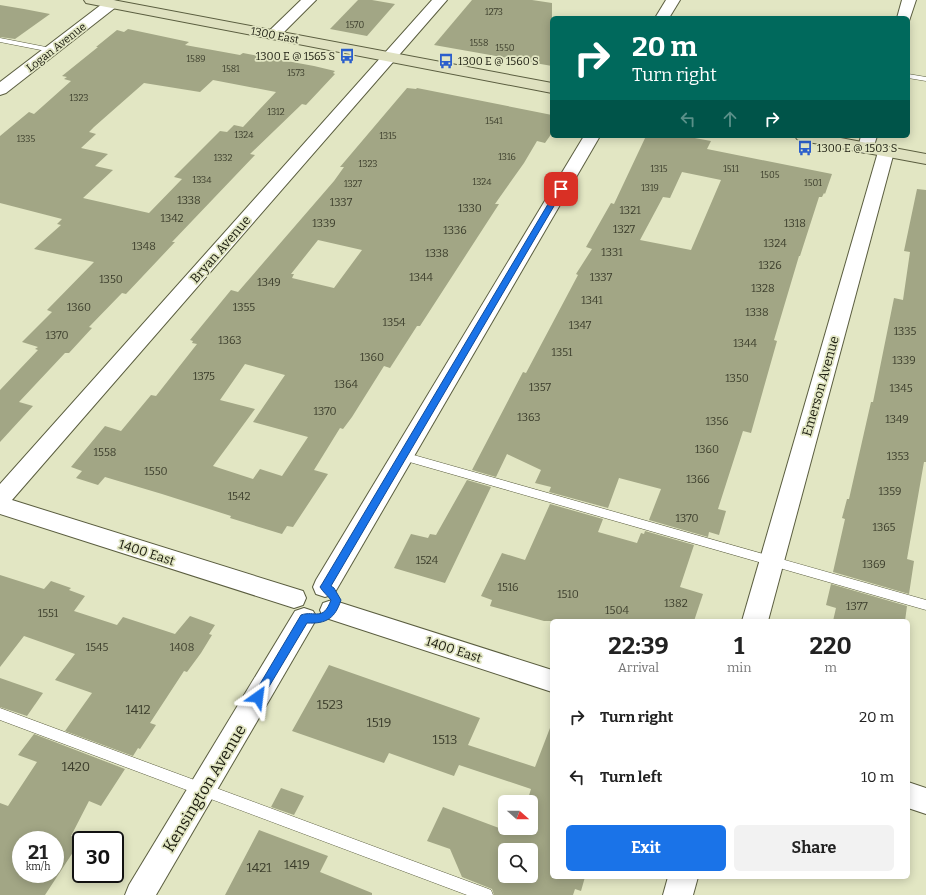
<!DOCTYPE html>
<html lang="en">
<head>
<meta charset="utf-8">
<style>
  body { margin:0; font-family:Bitter,serif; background:#f2f2f2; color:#222; height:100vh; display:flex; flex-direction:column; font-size:15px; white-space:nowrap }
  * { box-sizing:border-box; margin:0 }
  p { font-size:13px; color:#767676 }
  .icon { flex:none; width:22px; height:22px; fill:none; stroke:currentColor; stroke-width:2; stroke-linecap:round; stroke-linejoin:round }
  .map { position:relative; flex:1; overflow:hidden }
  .drawer { position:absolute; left:550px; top:619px; width:360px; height:260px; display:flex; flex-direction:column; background:#fff; border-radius:6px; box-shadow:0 2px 10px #0003 }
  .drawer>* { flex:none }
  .top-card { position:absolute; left:550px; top:16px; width:360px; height:122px; border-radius:6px; box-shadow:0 2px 10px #0003; background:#00695c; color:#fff; overflow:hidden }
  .needle { width:26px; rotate:111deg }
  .fabs { position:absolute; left:498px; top:795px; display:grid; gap:8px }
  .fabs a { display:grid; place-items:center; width:40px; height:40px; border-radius:6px; background:#fff; box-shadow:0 2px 10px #0003; font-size:20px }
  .speed { position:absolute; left:12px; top:831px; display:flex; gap:8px; font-size:20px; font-weight:700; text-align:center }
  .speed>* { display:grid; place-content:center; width:52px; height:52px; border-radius:50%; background:#fff; box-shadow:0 2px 10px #0003; line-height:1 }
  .speed small { font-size:10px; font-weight:400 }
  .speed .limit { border:2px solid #111; border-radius:6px; background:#fff; color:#111 }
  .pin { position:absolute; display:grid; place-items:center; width:34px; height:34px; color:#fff; margin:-17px; border-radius:8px; box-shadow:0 2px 6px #0006 }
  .me { position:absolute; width:44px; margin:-22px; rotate:31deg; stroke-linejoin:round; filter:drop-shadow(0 0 3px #0008) }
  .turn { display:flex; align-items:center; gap:14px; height:84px; padding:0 16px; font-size:18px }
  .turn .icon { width:52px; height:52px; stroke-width:2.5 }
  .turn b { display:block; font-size:28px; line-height:34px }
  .lanes { display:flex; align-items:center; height:38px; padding:0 16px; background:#0003; justify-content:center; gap:20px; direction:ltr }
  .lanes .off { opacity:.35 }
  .eta { display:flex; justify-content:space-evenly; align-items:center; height:68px; text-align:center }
  .eta b { font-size:24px; font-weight:700; line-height:28px }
  .cta { display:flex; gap:8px; margin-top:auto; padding:8px 16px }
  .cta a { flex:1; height:46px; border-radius:6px; background:#1a73e8; color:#fff; font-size:16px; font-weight:700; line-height:46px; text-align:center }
  .cta a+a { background:#f2f2f2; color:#222 }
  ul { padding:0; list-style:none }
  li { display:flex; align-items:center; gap:12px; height:60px; padding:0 16px }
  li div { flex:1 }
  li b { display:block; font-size:15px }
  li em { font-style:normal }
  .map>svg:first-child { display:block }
  .building { fill:#a2a685; fill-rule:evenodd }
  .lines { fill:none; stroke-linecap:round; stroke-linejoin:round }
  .service-casing { stroke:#5a5d3f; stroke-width:1 }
  .minor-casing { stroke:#5a5d3f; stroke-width:2 }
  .secondary-casing { stroke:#5a5d3f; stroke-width:2 }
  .service { fill:#fff; fill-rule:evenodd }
  .minor { fill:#fff; fill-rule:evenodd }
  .secondary { fill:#dfe1c0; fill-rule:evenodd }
  .route { fill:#1a73e8; stroke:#114b97 }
  .labels { text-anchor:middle; stroke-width:3.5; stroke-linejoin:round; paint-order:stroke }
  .far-number-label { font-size:9px; fill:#3c3e2c }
  .far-street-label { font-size:11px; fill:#1a1b0e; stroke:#e2e6c3 }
  .far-poi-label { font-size:11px; fill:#1a1b0e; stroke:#e2e6c3; text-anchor:start }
  .number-label { font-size:11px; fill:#3c3e2c }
  .street-label { font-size:13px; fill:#1a1b0e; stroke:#e2e6c3 }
  .near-number-label { font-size:13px; fill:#3c3e2c }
  .near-street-label { font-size:16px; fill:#1a1b0e; stroke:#e2e6c3 }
</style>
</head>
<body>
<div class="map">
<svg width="926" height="895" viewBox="0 0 926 895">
  <rect width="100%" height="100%" fill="#e2e6c3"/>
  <g class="building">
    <path d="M358 0H372L395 4 367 36 330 29Z"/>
    <path d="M472 0H532L552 3V66L434 45Z"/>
    <path d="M0 5 24 9 50 14 15 39 0 37Z"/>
    <path d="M128 29 189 42 185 45 240 55 243 53 314 66 335 71 333 73 335 74 306 105 302 104 250 154 255 155 172 242H175L126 294 122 293 89 327 92 328 69 353H65L19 402 33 406 0 442V390L38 350 35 349 38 347 22 342 52 312 47 310 94 262 34 249 61 225 57 224 62 219 0 203V136L29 112 34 114 71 81 64 79 67 77 62 76 98 47H96L117 30 124 32ZM213 80 276 92 243 127 234 125 227 132 220 131 174 177 182 179 149 213 83 198 113 170 95 166 108 154 81 148 96 134 89 132 94 127 144 83 200 92Z"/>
    <path d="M407 88 416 89 417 88 552 115V133L545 143 537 141 524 163 495 204H499L420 326H417L390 368 384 366 352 417 343 429 340 428 314 470 328 474 293 527 287 526 282 534 230 518 231 516 162 494 105 477 98 485 76 478 82 471 71 467 105 426 121 431 151 395 156 396 197 344 192 343 193 341 190 340 231 290 238 292 334 181 344 167H340ZM318 240 362 250 334 288 292 278 294 274H291ZM245 364 285 375 253 422 308 437 282 476 260 469 253 479 213 466 255 409 220 400Z"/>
    <path d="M646 136H684L711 141 707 149 832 174 825 194 824 193 822 197H819L800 256H799L774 340 777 341 751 433 743 431 718 509 726 511 719 535 709 532 708 537 649 520 661 489 619 478 608 508 549 492 551 487 535 483 541 470 507 454 496 477 472 470 523 372 526 373 578 275 576 274 592 249 586 247 611 203 614 204ZM682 172 721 180 691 250 640 240 663 197 670 198Z"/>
    <path d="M917 189 926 190V462H924L907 559 914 561 909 594 833 572 845 519 842 518 847 499H849L871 402H873L894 298 903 300 910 252 904 251Z"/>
    <path d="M467 480 491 487 445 583 394 568 411 534 428 538 430 534 436 535Z"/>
    <path d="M550 504 603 519 598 532 637 543 641 533 644 534 645 531 694 545 680 587 703 594 694 621H544L490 606 492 600 481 596 502 553 525 560Z"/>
    <path d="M0 575 44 589 51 581 71 588 69 590 85 596 74 611 117 625 123 617 175 634 190 616 215 625 209 634 212 635 201 653 187 672 184 671 150 723 156 725 140 749 138 748 133 756 65 731 92 693 55 680 75 654 24 636 0 667Z"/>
    <path d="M831 584 907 606 905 621H833L836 608 826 605Z"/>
    <path d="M329 665 480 718 468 745 535 767 550 728H552V877H585L581 891 575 889 573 895H494L492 889 462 877 450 849 427 841 443 807 499 828H531V802H527L531 789 459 765 454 776 389 753 384 763 292 731ZM505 850H531V876H505Z"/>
    <path d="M0 678 43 693 27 716 0 707Z"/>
    <path d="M34 734 125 769 101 806 89 801 71 836 81 840 45 895H0V803L8 806 37 762 18 755ZM21 840H55V874H21Z"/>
    <path d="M281 788 304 796 294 815 271 807Z"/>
    <path d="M259 830 328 856 320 872 372 893V895H225Z"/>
  </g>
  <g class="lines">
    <g class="service-casing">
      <g id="service">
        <path d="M0 38 51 48 55 50 51 52 0 42Z"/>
        <path d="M908 74 926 77V81L908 78Z"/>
        <path d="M403 452 926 600V610L399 459 397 456 399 453Z"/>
        <path d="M0 708 486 888 491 890 493 895H467L0 720Z"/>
      </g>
    </g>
    <g class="minor-casing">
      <g id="minor">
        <path d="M112 0 116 1 118 4 116 7 6 93 0 95V82L106 1Z"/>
        <path d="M301 0H316L278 38 273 39 268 38 266 35 268 32Z"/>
        <path d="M432 0H447L12 500 303 591 306 598 303 605 294 608 0 514V484Z"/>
        <path d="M666 0H680L669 18H655Z"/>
        <path d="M902 0H916L909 21 908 18H897Z"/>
        <path d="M584 136H600L334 594 325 597 316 594 313 587 316 580Z"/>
        <path d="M861 136H877L872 152 866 153 860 152 858 148Z"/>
        <path d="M886 147 892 148 894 152 768 621H742L878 152 880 148Z"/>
        <path d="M332 600 552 670V692L323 617 320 610 323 603Z"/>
        <path d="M304 608 313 611 317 618 156 895H125L129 885 295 611Z"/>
        <path d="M908 782 926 788V814L908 808Z"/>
        <path d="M668 877H698L693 895H663Z"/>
      </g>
    </g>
    <g class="secondary-casing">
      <g id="secondary">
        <path d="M84 0H113L552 83V93L91 4 86 3Z"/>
        <path d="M795 136H830L926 154V164L803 141 797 139Z"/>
      </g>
    </g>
    <use href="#service" class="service"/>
    <use href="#minor" class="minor"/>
    <use href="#secondary" class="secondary"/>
  </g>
  <path class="route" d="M561 187 564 189 331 586 334 588 341 600C335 618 327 624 307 623L261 700 258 702 254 700 252 697 254 694 301 615C315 610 323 622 331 600 327 595 323 592 320 587L322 584 557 189Z"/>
  <defs>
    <g id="bus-bare" transform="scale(1.2)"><path d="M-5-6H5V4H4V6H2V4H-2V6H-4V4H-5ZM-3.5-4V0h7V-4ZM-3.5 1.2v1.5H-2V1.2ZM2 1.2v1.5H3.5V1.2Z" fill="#2a5ecc" stroke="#e2e6c3" stroke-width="2.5" paint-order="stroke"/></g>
  </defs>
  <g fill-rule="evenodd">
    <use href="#bus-bare" x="347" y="56"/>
    <use href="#bus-bare" x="446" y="61"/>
    <use href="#bus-bare" x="805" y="148"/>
  </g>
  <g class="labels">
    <g class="far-number-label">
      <text x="494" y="15">1273</text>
      <text x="355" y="28">1570</text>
      <text x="479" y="46">1558</text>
      <text x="505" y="51">1550</text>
      <text x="196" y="62">1589</text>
      <text x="231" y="72">1581</text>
      <text x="296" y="76">1573</text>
      <text x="79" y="101">1323</text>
      <text x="276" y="115">1312</text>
      <text x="494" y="124">1541</text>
      <text x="244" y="138">1324</text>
      <text x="388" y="139">1315</text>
      <text x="26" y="142">1335</text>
      <text x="507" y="160">1316</text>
      <text x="223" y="161">1332</text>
      <text x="368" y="167">1323</text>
      <text x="659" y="172">1315</text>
      <text x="731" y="172">1511</text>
      <text x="770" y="178">1505</text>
      <text x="202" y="183">1334</text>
      <text x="482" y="185">1324</text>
      <text x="813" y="186">1501</text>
      <text x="353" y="187">1327</text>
      <text x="650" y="191">1319</text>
    </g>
    <g class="far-street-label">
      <text transform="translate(275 35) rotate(11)" y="4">1300 East</text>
      <text transform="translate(56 47) rotate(-38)" y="4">Logan Avenue</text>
    </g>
    <g class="far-poi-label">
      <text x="335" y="60" text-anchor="end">1300 E @ 1565 S</text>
      <text x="458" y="65">1300 E @ 1560 S</text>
      <text x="817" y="152">1300 E @ 1503 S</text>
    </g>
    <g class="number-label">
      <text x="189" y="204">1338</text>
      <text x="341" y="206">1337</text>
      <text x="470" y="212">1330</text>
      <text x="630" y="214">1321</text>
      <text x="172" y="222">1342</text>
      <text x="324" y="227">1339</text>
      <text x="795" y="227">1318</text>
      <text x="624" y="233">1327</text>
      <text x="455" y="234">1336</text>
      <text x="775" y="247">1324</text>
      <text x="144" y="250">1348</text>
      <text x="612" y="256">1331</text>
      <text x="437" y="257">1338</text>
      <text x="770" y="269">1326</text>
      <text x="421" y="281">1344</text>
      <text x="601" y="281">1337</text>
      <text x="111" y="283">1350</text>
      <text x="269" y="286">1349</text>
      <text x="763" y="292">1328</text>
      <text x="592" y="304">1341</text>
      <text x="79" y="311">1360</text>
      <text x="244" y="311">1355</text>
      <text x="757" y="316">1338</text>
      <text x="394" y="326">1354</text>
      <text x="580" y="329">1347</text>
      <text x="905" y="335">1335</text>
      <text x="57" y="339">1370</text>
      <text x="230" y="344">1363</text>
      <text x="745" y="347">1344</text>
      <text x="562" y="356">1351</text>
      <text x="372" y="361">1360</text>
      <text x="904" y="364">1339</text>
      <text x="204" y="380">1375</text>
      <text x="737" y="382">1350</text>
      <text x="346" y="388">1364</text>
      <text x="540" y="391">1357</text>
      <text x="901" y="392">1345</text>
      <text x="325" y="415">1370</text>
      <text x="529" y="421">1363</text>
      <text x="897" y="423">1349</text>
      <text x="717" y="425">1356</text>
      <text x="707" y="453">1360</text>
      <text x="105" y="456">1558</text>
      <text x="898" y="460">1353</text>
      <text x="156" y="475">1550</text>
      <text x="698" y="483">1366</text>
      <text x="890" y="495">1359</text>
      <text x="239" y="500">1542</text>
      <text x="687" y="522">1370</text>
      <text x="884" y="531">1365</text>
      <text x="427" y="564">1524</text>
      <text x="874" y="568">1369</text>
      <text x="508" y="591">1516</text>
      <text x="568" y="598">1510</text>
      <text x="676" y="607">1382</text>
      <text x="857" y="610">1377</text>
      <text x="617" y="614">1504</text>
      <text x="48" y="617">1551</text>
      <text x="97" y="651">1545</text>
      <text x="182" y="651">1408</text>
    </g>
    <g class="street-label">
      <text transform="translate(220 249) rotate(-49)" y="5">Bryan Avenue</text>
      <text transform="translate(820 386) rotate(-74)" y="5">Emerson Avenue</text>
      <text transform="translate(147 552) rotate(18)" y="5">1400 East</text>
      <text transform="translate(454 649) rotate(18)" y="5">1400 East</text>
    </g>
    <g class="near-number-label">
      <text x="330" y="709">1523</text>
      <text x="138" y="714">1412</text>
      <text x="379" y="727">1519</text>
      <text x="445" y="744">1513</text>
      <text x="76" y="771">1420</text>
      <text x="297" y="869">1419</text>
      <text x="259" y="872">1421</text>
    </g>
    <g class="near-street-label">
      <text transform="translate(204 788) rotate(-59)" y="6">Kensington Avenue</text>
    </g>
  </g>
</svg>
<div class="fabs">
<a><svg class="needle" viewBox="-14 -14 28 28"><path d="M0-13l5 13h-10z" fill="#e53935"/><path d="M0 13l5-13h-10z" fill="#767676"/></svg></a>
<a><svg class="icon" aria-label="search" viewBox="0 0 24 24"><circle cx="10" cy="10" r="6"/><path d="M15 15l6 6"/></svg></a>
</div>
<div class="speed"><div>21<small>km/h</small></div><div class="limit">30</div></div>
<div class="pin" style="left:561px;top:189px;background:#d93025"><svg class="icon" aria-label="arrive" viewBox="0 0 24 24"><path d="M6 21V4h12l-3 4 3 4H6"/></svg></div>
<svg class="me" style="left:258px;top:697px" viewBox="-20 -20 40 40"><path d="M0-17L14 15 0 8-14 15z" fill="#1a73e8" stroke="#fff" stroke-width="4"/></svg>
<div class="top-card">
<div class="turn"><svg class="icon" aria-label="right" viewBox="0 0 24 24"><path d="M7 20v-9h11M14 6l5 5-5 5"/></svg><div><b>20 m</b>Turn right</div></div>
<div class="lanes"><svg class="icon off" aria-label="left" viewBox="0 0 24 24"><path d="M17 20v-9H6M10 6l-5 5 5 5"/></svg><svg class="icon off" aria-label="ahead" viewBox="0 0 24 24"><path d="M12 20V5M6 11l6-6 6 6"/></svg><svg class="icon" aria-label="right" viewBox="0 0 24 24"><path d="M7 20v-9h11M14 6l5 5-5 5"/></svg></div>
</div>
<section class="drawer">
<div class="eta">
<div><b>22:39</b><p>Arrival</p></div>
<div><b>1</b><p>min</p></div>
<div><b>220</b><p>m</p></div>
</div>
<ul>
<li><svg class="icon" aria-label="right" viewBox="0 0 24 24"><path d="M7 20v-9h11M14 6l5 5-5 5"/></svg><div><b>Turn right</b></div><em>20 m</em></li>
<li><svg class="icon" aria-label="left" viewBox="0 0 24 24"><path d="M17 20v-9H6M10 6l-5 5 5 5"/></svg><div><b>Turn left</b></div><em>10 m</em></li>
</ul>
<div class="cta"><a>Exit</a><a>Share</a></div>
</section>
</div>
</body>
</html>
